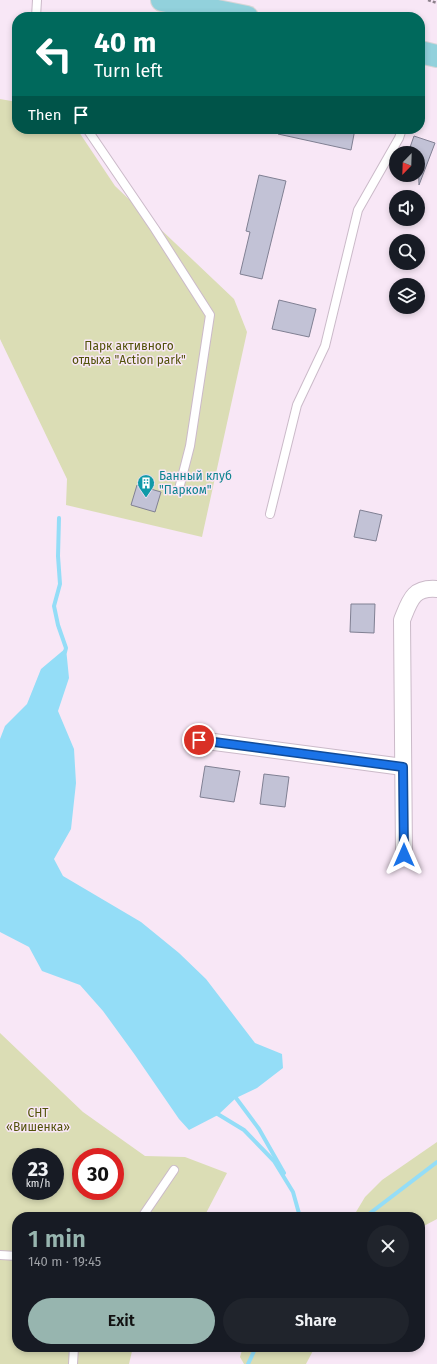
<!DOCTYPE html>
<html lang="en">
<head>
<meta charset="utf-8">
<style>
  body { margin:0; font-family:"Fira Sans",sans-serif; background:#20242c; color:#f1f3f6; height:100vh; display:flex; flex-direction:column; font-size:15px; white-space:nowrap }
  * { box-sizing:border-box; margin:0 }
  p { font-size:13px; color:#9ea1a6 }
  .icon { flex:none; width:22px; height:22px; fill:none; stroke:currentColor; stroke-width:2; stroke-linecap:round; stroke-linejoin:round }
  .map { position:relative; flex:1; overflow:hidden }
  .sheet { position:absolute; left:12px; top:1212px; width:413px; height:140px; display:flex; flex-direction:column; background:#171b24; border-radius:16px; box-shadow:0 2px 6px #0003 }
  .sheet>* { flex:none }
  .top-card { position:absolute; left:12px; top:12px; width:413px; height:122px; border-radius:16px; box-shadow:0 2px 6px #0003; background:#00695c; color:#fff; overflow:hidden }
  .needle { width:26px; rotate:203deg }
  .fabs { position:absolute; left:389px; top:146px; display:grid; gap:8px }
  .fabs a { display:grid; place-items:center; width:36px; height:36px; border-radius:50%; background:#171b24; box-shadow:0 2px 6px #0003; font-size:20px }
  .speed { position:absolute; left:12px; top:1148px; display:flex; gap:8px; font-size:20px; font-weight:700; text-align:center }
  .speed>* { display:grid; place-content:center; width:52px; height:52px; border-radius:50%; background:#171b24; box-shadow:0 2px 6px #0003; line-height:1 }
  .speed small { font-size:10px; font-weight:400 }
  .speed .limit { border:6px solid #d22; background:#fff; color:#111 }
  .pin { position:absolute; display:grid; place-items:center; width:34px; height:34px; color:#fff; margin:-17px; border:2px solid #fff; border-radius:50%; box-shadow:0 1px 4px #0007 }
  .me { position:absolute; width:44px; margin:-22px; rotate:0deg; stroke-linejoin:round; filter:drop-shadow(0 0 3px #0008) }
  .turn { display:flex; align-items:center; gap:14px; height:84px; padding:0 16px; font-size:18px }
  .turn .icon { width:52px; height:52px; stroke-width:2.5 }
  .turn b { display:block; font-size:28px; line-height:34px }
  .then { display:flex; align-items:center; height:38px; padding:0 16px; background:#0003; gap:8px; font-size:15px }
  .round { display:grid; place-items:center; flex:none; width:42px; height:42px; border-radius:21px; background:#20242c }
  .head { display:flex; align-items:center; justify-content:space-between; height:68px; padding:0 16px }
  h1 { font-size:24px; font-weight:600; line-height:30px; color:#97b5af }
  .button { display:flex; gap:8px; margin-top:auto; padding:8px 16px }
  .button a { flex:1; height:46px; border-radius:24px; background:#97b5af; color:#111; font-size:16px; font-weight:600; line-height:46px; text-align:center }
  .button a+a { background:#20242c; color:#f1f3f6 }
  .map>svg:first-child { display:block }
  .green { fill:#dbddb5; fill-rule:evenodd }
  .water { fill:#94ddf7 }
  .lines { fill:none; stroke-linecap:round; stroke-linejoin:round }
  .stream { stroke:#94ddf7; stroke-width:4 }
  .building { fill:#c2c2d6; stroke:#808093 }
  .lane-casing { stroke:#cbbac9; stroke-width:10 }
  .street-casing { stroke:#cbbac9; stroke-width:18 }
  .primary-casing { stroke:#d6d5d6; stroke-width:24 }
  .path { stroke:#8d828c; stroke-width:2.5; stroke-dasharray:3 2; stroke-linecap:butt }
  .lane { stroke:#fff; stroke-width:8 }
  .street { stroke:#fff; stroke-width:16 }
  .primary { stroke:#92d1dc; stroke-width:22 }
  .route-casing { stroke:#114b97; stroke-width:10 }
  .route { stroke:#1a73e8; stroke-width:7 }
  .labels { text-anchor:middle; stroke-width:3; stroke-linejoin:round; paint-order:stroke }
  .park-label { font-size:12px; fill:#525209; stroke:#f8e7f6 }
  .culture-label { font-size:12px; fill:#0d838f; stroke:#f8e7f6; text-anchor:start }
</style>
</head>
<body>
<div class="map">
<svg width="437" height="1364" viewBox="0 0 437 1364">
  <rect width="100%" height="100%" fill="#f8e7f6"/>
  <g class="green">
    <path d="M0 99 17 102V129H77L115 186 234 299 247 332 202 537 66 505 67 479 0 339Z"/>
    <path d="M0 1033 83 1112 145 1156 185 1157 227 1173 204 1217H17V1347H133L129 1364H0ZM21 1157H55V1191H21ZM81 1157H115V1191H81Z"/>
    <path d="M437 1142V1219L420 1228V1217H353L365 1197 382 1180Z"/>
    <path d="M243 1347H315L306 1364H244L240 1357Z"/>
  </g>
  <path class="water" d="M66 648 69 678 58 711 74 749 76 783 71 829 54 859 63 876 141 922 179 953 206 979 255 1043 282 1054 283 1068 257 1088 236 1098 218 1115 189 1130 179 1119 135 1055 103 1011 80 985 42 971 29 947 0 932V739L5 726 27 704 41 669Z"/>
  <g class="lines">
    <g class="stream">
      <path d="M59 518 58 556 60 584 54 606 58 625 66 648 65 652"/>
      <path d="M236 1098 259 1129 284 1173"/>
      <path d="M216 1113 244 1130 274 1161 293 1192 300 1217"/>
      <path d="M365 1217 437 1162"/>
      <path d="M248 1364 256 1347"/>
    </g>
  </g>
  <g class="building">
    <path d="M278 129H355L351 150 278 134Z"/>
    <path d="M414 136 435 143 419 185 418 153H408Z"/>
    <path d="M259 175 286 181 262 279 240 274 250 232 246 231Z"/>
    <path d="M279 300 316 309 309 337 272 329Z"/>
    <path d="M137 485 161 492 155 512 131 505Z"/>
    <path d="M360 510 382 515 376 541 354 537Z"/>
    <path d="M351 604H375L374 633 350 632Z"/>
    <path d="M205 766 240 771 234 802 200 797Z"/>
    <path d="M264 774 289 777 285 807 260 804Z"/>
  </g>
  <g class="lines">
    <g class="lane-casing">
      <g id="lane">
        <path d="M36 17 37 0"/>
        <path d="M87 129 155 229 210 315 190 446 180 485"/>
        <path d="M270 514 297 405 325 346 358 210 399 138 402 129"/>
        <path d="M142 1217 174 1170"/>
        <path d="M0 1255 17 1256"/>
        <path d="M73 1364 74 1347"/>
      </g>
    </g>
    <g class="street-casing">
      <g id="street">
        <path d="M199 740 403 767"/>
        <path d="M404 855 402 620C410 600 413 587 437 589"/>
      </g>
    </g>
    <g class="primary-casing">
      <g id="primary">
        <path d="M162 0 247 17"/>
        <path d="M420 52 437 56"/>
      </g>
    </g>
    <path class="path" d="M428 0 437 3"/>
    <use href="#lane" class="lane"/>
    <use href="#street" class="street"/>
    <use href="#primary" class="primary"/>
  </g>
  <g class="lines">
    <g class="route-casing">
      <path id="route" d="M199 740 403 767 404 855"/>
    </g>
    <use href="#route" class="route"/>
  </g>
  <defs>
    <g id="building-pin" transform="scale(0.9)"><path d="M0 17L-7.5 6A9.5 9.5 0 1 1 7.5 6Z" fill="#0f9aa8" stroke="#f8e7f6"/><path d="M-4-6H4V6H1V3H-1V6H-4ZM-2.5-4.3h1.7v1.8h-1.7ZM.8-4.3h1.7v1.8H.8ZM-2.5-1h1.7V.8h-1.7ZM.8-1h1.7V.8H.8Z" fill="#fff"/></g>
  </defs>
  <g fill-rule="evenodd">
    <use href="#building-pin" x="146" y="483"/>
  </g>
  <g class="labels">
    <g class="park-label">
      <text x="129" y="350">Парк активного<tspan x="129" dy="14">отдыха "Action park"</tspan></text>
      <text x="38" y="1117">СНТ<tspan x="38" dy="14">«Вишенка»</tspan></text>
    </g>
    <g class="culture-label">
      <text x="159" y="480">Банный клуб<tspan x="159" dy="14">"Парком"</tspan></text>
    </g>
  </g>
</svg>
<div class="fabs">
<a><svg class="needle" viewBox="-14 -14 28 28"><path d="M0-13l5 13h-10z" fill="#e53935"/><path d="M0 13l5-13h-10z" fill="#9ea1a6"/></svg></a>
<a><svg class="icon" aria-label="sound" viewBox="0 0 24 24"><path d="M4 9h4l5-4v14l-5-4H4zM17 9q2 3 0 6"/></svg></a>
<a><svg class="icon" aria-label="search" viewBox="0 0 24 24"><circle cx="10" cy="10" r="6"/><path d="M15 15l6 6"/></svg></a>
<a><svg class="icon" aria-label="layers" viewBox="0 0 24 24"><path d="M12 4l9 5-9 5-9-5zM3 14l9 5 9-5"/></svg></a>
</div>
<div class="speed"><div>23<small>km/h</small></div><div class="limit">30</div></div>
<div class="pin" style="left:199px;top:740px;background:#d93025"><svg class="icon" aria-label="arrive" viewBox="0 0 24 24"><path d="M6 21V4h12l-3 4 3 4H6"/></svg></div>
<svg class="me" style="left:404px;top:855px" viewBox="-20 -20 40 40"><path d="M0-17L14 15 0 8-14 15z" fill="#1a73e8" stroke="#fff" stroke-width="4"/></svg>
<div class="top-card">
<div class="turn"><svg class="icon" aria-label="left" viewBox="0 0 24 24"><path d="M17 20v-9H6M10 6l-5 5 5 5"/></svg><div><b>40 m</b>Turn left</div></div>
<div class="then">Then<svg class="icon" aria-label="arrive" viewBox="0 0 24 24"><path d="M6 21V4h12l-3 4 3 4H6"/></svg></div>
</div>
<section class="sheet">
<div class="head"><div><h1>1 min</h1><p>140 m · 19:45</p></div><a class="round"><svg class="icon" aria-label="close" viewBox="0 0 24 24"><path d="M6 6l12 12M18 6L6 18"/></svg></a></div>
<div class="button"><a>Exit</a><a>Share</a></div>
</section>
</div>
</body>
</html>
